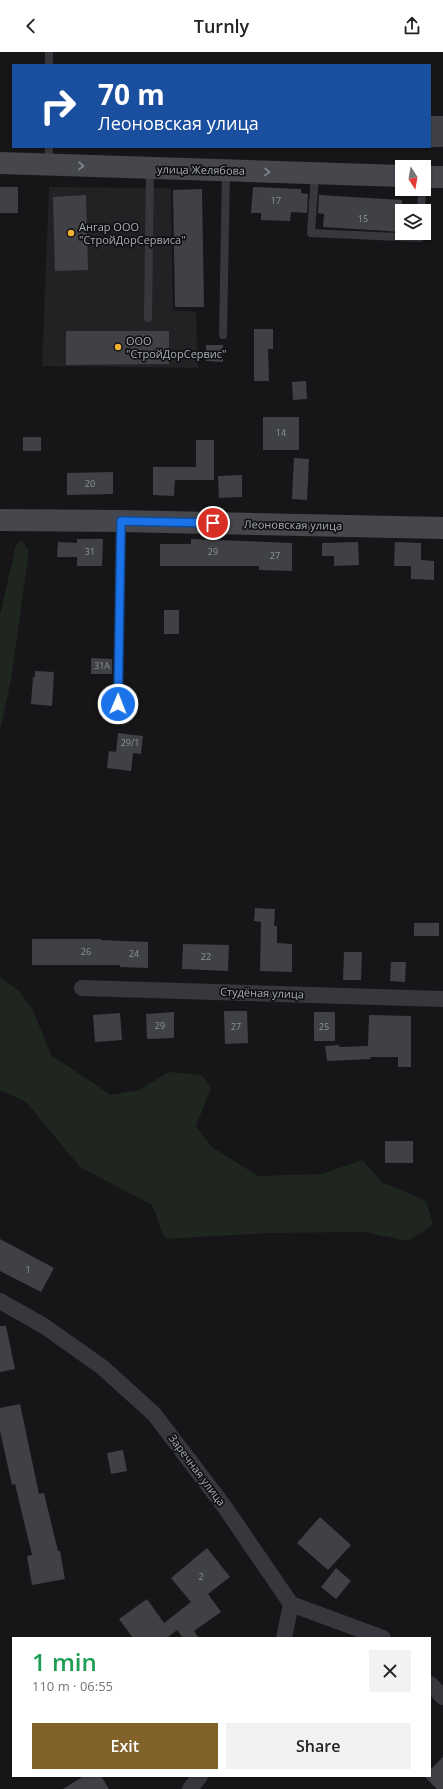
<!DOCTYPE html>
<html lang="en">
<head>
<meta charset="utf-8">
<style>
  body { margin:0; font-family:"Open Sans",sans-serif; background:#f2f2f2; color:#222; height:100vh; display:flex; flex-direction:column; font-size:15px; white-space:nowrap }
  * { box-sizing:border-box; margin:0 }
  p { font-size:13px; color:#767676 }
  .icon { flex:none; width:22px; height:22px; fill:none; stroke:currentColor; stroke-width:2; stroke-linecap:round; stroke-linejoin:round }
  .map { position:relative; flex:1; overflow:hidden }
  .side { position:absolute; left:12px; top:1585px; width:419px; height:140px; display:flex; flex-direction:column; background:#fff; border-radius:0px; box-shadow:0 1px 3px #0004 }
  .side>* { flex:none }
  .guide { position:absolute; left:12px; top:12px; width:419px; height:84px; border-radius:0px; box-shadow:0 1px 3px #0004; background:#1a4fa0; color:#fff; overflow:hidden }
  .needle { width:26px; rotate:169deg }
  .fabs { position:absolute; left:395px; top:108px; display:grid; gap:8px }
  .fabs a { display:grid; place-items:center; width:36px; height:36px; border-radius:0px; background:#fff; box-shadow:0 1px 3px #0004; font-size:20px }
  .pin { position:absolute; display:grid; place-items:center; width:34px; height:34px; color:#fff; margin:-17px; border:2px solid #fff; border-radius:50%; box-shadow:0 1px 4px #0007 }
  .me { position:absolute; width:44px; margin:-22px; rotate:1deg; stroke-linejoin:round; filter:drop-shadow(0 0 3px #0008) }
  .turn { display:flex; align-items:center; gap:14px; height:84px; padding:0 20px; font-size:18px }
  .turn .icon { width:52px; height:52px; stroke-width:2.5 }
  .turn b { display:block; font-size:28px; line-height:34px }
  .round { display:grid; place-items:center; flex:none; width:42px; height:42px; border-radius:0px; background:#f2f2f2 }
  .overview { display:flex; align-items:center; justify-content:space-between; height:68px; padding:0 20px }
  h1 { font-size:24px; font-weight:600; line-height:30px; color:#1e9e55 }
  .action { display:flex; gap:8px; margin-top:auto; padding:8px 20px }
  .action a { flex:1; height:46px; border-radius:0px; background:#80622a; color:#fff; font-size:16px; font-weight:600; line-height:46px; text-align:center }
  .action a+a { background:#f2f2f2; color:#222 }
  header { display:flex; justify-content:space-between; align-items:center; height:52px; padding:0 20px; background:#fff; font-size:18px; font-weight:600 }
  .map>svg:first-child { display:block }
  .built { fill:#222225 }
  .green { fill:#1e261f }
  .building { fill:#404145 }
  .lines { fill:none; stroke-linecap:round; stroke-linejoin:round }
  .lane { stroke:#37383d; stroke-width:8 }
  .street { stroke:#37383d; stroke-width:16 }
  .secondary { stroke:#45474d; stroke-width:22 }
  .oneway { stroke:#858993 }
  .route-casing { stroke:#114b97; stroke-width:10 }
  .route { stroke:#1a73e8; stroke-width:7 }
  .poi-dot { fill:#f2b134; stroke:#111113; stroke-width:1.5 }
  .labels { text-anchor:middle; stroke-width:3.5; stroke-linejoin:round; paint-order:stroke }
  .number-label { font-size:9px; fill:#8e929b }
  .street-label { font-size:11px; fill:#a8adb8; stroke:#111113 }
  .poi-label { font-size:11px; fill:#a8adb8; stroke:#111113; text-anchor:start }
</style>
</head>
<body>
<header><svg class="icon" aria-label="back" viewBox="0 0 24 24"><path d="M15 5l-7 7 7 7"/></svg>Turnly<svg class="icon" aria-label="share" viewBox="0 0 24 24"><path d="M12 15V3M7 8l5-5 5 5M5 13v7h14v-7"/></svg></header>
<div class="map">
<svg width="443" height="1737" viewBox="0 0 443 1737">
  <rect width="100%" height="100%" fill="#161618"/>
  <path class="built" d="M49 135 171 136 173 258 196 260 198 316 42 314Z"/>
  <g class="green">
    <path d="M22 488 29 499 11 627 0 679V563L16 493Z"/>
    <path d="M0 925 20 940 33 958 51 1003 111 1043 139 1038 169 1020 202 1023 211 1036 196 1074 212 1095 258 1124 322 1122 362 1108 382 1130 426 1149 433 1172 409 1189 363 1180 268 1181 165 1187 152 1153 80 1115 26 1050 0 1038Z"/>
  </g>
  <g class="building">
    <rect x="430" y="64" width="13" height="31"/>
    <rect x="0" y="135" width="18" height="26"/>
    <path d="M253 135 301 137V141L308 142 307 161 291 160 290 169 261 168V161H251Z"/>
    <path d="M202 137 204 255H175L173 138Z"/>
    <path d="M86 143 88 218 55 219 53 145Z"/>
    <path d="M319 143 402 148V180L323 175 324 162 318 161Z"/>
    <path d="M254 277H273V297H268L269 329H254Z"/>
    <path d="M66 279H169V312L66 313Z"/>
    <path d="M206 293H223V310L206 309Z"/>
    <path d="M306 329 307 347 293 348 292 330Z"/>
    <rect x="263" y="365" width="36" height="33"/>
    <rect x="23" y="385" width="18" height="14"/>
    <path d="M196 388H214V428H175L174 444 153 443V415H196Z"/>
    <path d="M294 406 309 407 307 448 292 447Z"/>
    <path d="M113 420V442L67 443V421Z"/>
    <path d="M242 423V445L219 446 218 424Z"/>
    <path d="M77 487H103L102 514H77V505H57L58 490 77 491Z"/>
    <path d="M191 487 292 491V519L259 518V514H160V492H191Z"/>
    <path d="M358 490 359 513 334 514V504H322V491Z"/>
    <path d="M395 490 421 491V508L434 509V528L411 527V514H394Z"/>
    <rect x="164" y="558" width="15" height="24"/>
    <path d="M91 606 112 607V622H91Z"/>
    <path d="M35 619 54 620 52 654 31 652 33 625H35Z"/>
    <path d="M118 681 143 684 141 702 133 701 131 719 107 716 109 699 116 700Z"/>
    <path d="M255 856 275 857 274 874H277V891L292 892V920L260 919 261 870 254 869Z"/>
    <rect x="414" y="871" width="25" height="13"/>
    <path d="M32 887H101V888L148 890V916L120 915V913H32Z"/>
    <path d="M183 892 229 893 228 919 182 917Z"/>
    <path d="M344 900H362L361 928H343Z"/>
    <path d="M391 910H406L405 930 390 929Z"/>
    <path d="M224 959H247L248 991 225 992Z"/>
    <path d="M174 960V986L147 987 146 962Z"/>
    <rect x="314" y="960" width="21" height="29"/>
    <path d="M120 961 122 988 95 990 93 963Z"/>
    <path d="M369 963 411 964V1015H398V1005H370L371 1007 327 1009 325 994 339 993V995L368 994Z"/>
    <rect x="385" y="1089" width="28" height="22"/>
    <path d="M0 1187 54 1216 41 1240 0 1219Z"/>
    <path d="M0 1274H6L15 1317 0 1320Z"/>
    <path d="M20 1352 39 1442 44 1441 58 1499H60L65 1527 32 1533 27 1504 32 1503 15 1432 12 1433 0 1379V1356Z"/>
    <path d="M123 1398 127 1419 111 1422 107 1401Z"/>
    <path d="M320 1465 351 1493 328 1518 297 1491Z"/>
    <path d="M207 1496 230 1525 208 1542 221 1560 194 1579 199 1586H183L177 1578 167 1586H133L119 1567 147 1547 164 1571 191 1550 171 1526Z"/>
    <path d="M336 1516 351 1529 336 1547 321 1535Z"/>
    <path d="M443 1705V1737H437L424 1724H430V1718Z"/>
    <path d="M84 1724H101L109 1737H63Z"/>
  </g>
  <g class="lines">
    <g class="lane">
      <path d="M49 13V0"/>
      <path d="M48 112 49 95"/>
      <path d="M315 122 311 181 420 186V181"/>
      <path d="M421 159 422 137"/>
      <path d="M148 266 150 117"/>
      <path d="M223 283 226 119"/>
      <path d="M118 652 121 470"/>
    </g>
    <g class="street">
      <path d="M82 936 443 947"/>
      <path d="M0 1249 44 1274 102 1315 154 1362 224 1454 291 1552 383 1586"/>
      <path d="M284 1586 291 1552"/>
      <path d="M430 1632 443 1645"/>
      <path d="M190 1737 200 1724"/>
    </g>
    <g class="secondary">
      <path d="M0 111 402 124"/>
      <path d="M424 125H443"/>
      <path d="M0 468 121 469 443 476"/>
    </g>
  </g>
  <defs><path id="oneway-chevron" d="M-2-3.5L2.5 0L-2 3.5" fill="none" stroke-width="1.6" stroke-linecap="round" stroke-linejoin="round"/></defs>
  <g class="oneway">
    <use href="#oneway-chevron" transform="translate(81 114) rotate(2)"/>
    <use href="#oneway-chevron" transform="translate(267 120) rotate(2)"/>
  </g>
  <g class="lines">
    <g class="route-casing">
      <path id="route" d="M118 652 121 469 213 471"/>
    </g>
    <use href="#route" class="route"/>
  </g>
  <g class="poi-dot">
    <circle cx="71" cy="181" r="4"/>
    <circle cx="118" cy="295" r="4"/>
  </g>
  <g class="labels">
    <g class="number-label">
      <text x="276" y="152">17</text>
      <text x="363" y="170">15</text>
      <text x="281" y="384">14</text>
      <text x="90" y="435">20</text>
      <text x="90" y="503">31</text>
      <text x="213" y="503">29</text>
      <text x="275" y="507">27</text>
      <text x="102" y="617">31А</text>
      <text x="130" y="694">29/1</text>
      <text x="86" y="903">26</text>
      <text x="134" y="905">24</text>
      <text x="206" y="908">22</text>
      <text x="160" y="977">29</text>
      <text x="236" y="978">27</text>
      <text x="324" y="978">25</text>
      <text x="28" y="1221">1</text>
      <text x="201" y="1528">2</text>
    </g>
    <g class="street-label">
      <text transform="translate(201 118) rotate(1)" y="4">улица Желябова</text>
      <text transform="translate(293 473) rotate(1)" y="4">Леоновская улица</text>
      <text transform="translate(262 941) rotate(2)" y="4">Студёная улица</text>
      <text transform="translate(197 1418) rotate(53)" y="4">Заречная улица</text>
    </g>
    <g class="poi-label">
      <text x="79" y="179">Ангар ООО<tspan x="79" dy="13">"СтройДорСервиса"</tspan></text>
      <text x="126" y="293">ООО<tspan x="126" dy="13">"СтройДорСервис"</tspan></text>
    </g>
  </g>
</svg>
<div class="fabs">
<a><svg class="needle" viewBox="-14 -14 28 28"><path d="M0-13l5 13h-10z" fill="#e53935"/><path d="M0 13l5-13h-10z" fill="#767676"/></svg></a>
<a><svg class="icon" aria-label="layers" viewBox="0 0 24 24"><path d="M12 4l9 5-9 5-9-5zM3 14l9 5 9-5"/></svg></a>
</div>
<div class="pin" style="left:213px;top:471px;background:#d93025"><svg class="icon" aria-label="arrive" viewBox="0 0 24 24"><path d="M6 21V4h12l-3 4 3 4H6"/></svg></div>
<svg class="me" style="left:118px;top:652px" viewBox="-20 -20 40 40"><circle r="17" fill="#1a73e8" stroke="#fff" stroke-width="3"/><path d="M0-11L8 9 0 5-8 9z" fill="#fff"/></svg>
<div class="guide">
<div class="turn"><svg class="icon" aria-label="right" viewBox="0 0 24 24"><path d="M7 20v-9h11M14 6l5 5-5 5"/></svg><div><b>70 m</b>Леоновская улица</div></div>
</div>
<section class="side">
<div class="overview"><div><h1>1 min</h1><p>110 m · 06:55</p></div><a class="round"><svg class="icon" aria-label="close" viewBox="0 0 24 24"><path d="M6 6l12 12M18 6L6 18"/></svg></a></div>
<div class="action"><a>Exit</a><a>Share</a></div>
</section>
</div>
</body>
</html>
